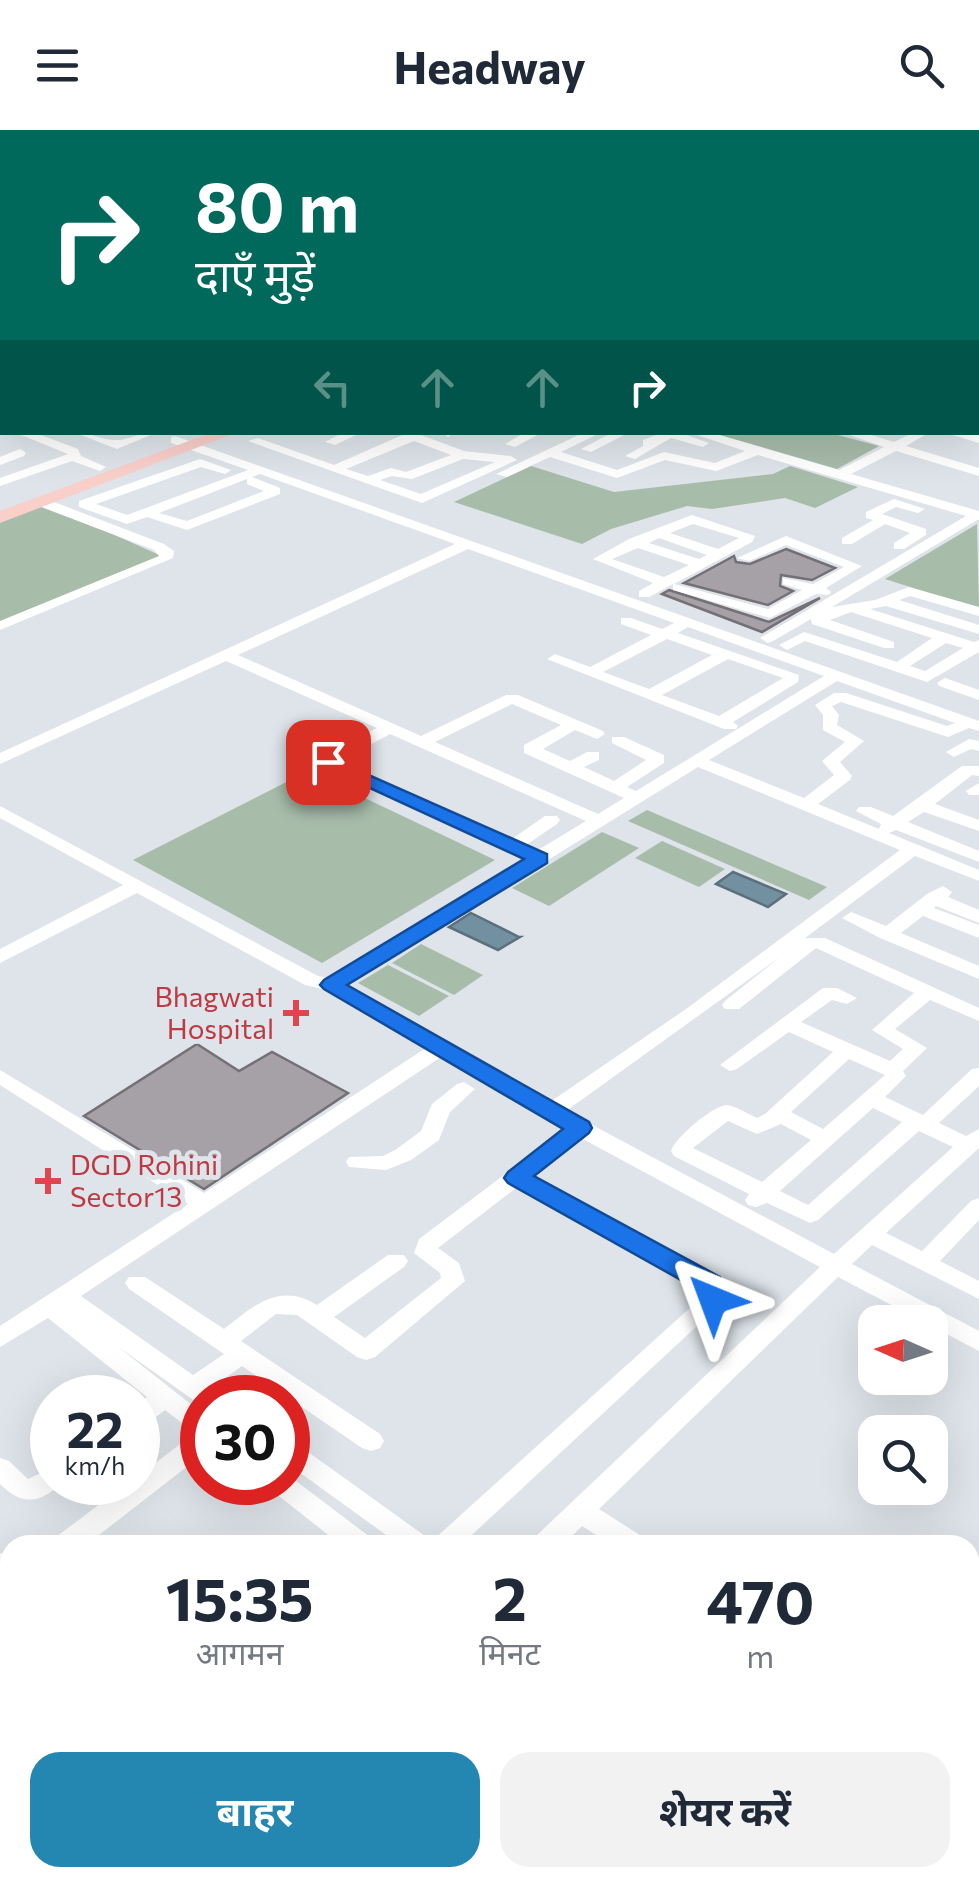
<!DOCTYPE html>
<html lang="hi">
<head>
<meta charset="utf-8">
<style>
  body { margin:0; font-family:Commissioner,"Noto Sans Devanagari",sans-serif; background:#f2f2f3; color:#1f2937; height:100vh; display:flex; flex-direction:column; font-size:38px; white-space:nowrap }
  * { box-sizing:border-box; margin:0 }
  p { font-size:32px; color:#747a83 }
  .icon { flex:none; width:55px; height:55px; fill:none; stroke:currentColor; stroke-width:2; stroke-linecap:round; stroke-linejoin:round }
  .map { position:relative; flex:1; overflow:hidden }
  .details { position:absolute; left:0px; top:1405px; width:980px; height:352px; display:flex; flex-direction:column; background:#fff; border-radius:30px 30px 0 0; box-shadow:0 10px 40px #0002 }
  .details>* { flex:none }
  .hud { position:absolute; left:0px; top:0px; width:980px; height:305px; box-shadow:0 10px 40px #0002; background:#00695c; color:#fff; overflow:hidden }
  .needle { width:65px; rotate:273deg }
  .controls { position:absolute; left:858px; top:1175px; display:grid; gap:20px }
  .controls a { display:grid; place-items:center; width:90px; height:90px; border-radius:20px; background:#fff; box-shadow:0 10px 40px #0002; font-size:50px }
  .speed { position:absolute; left:30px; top:1245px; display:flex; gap:20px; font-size:50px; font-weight:700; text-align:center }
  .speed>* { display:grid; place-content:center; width:130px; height:130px; border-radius:50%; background:#fff; box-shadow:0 10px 40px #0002; line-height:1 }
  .speed small { font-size:25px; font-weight:400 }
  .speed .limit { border:15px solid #d22; background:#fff; color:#111 }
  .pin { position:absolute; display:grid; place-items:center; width:85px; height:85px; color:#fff; margin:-42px; border-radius:20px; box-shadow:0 5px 15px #0006 }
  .me { position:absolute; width:110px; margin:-55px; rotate:316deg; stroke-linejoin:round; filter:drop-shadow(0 0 8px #0008) }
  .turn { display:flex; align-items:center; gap:35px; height:210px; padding:0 30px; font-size:45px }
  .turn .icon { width:130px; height:130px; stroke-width:2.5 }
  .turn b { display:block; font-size:70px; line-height:85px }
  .lanes { display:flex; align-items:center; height:95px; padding:0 30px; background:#0003; justify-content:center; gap:50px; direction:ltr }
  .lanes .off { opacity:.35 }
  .eta { display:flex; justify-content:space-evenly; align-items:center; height:170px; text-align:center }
  .eta b { font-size:60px; font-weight:700; line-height:70px }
  .cta { display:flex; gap:20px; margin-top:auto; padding:20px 30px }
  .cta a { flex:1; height:115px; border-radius:30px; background:#2387b1; color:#fff; font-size:40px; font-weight:700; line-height:115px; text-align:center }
  .cta a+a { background:#f2f2f3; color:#1f2937 }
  header { display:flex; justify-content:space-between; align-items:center; height:130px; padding:0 30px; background:#fff; font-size:45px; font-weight:700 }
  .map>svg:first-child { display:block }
  .green { fill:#a8bcaa }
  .water { fill:#7390a1; stroke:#5b707d; stroke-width:2.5 }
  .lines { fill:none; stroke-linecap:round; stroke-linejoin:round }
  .stream { stroke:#5b707d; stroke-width:2.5 }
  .building { fill:#a6a1a7; stroke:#747075; stroke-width:2.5 }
  .minor { fill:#fff; fill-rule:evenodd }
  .major { fill:#f9cfca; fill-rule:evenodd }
  .highway { fill:#f5afa7; fill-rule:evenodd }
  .route { fill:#1a73e8; stroke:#114b97; stroke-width:2.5 }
  .health-dot { fill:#e0444e; stroke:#dee4e9; stroke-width:4 }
  .labels { text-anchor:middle; stroke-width:10; stroke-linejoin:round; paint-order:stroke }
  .health-label { font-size:28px; fill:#be3a42; stroke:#dee4e9; text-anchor:end }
</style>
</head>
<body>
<header><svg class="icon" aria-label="menu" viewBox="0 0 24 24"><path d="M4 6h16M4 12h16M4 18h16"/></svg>Headway<svg class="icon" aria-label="search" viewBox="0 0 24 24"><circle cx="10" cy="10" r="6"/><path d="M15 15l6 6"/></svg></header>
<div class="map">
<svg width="979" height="1757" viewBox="0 0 979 1757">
  <rect width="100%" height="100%" fill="#dee4e9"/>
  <g class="green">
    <path d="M713 303H830L879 316 837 339Z"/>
    <path d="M531 336 614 362 773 344 790 336 858 357 815 378 785 368 712 379 687 376 611 399 582 414 454 372Z"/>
    <path d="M41 372 166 428 0 496V387Z"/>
    <path d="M977 394 979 479 885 449Z"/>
    <path d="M308 641 472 719 495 730 322 833 133 730Z"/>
    <path d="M647 680 827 757 809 770 628 691Z"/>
    <path d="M602 702 639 718 549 776 512 758Z"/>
    <path d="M662 711 725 739 699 757 635 728Z"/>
    <path d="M421 814 483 845 454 865 392 833Z"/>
    <path d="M388 835 449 866 419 886 358 853Z"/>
  </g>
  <g class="water">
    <path d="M733 742 786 764 768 777 716 754Z"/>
    <path d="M471 783 519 807H520L498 820 449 797Z"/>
  </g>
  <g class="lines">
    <path class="stream" d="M207 2 229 0"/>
  </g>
  <g class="building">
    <path d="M786 419 835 438 812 450 781 445 780 456 793 461 768 475 684 453 734 426 736 432 750 434Z"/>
    <path d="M669 460 769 492 820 468 762 502 662 464Z"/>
    <path d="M197 914 239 941 272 922 348 963 204 1059 84 986Z"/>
  </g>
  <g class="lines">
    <g class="minor">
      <path d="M960 0H978L979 4Z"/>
      <path d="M978 16 979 17V23L978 22Z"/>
      <path d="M0 25 2 26V30L0 31Z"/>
      <path d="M979 42V48L978 49V43Z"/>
      <path d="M979 58V64L978 65V59Z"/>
      <rect x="978" y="81" width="1" height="6"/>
      <rect x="978" y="138" width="1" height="6"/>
      <rect x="0" y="226" width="2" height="6"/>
      <rect x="978" y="254" width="1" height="6"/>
      <path d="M978 271H979V279L978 278Z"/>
      <path d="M0 274 2 275V282H0Z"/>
      <path d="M0 291 2 292V300L0 299Z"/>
      <path d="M14 302H33L78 319 81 326 106 337 100 341 72 331 0 356V348L68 324Z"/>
      <path d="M73 302C89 302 102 310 116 310 125 311 142 302 158 302L117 319Z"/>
      <path d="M344 302H362L335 315 325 312Z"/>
      <path d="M409 302H421V305L464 321 511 326 517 330 422 373 248 311 258 308 334 335ZM414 311 451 325 406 342 391 338 368 346 346 339ZM463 329 495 332 421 364 380 350 392 346 412 349Z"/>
      <path d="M441 302H454V303L448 307Z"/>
      <path d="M526 302H543L515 317 505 314Z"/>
      <path d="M585 302H602L561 322 617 340 664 322 715 333 745 321 688 302H709L839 340 884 317 841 302H862L894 312 914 302H930L906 316 979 338V346L896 321 851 344 979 381V389L832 477 875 470 909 457 979 477V486L910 466 899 470 979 495V504L886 476 870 479 974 512 979 510V522L927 552 805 511 787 520 779 515 804 502 897 532 932 508 851 482 830 490 894 512V518H884L812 494 811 489 773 511 768 513 760 508 966 386 758 325 716 341 665 330 617 348 550 327 507 347 496 344ZM946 513 963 518 925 541 910 536Z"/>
      <path d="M613 302H630L591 322 581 319Z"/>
      <path d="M663 302H678L709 313 703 317 671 308 635 329 625 326 643 316V310Z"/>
      <path d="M951 302 979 305V313L953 305Z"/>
      <path d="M175 306 979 591V601L969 598 948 607 841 572 832 576 839 585 837 595 864 611 840 632 852 646 850 650 818 674 879 699 881 694 856 681 859 677H871L893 686 962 636H979V646L972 645 935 674 979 690V701L924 682 908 692 979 721V732L896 700 889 703 979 740V751L915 726 805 808H825L979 878V891L930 870 895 899 927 918 903 941 906 946 885 967 923 985 972 939 979 938V956L939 993 966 1006 979 999V1018L886 1103 922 1121 971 1071 979 1068V1090L940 1131 979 1151V1169L872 1115 852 1134 979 1201V1221L838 1147 599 1379 643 1407 647 1415H612L582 1396 563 1415H531L535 1407 820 1137 581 1008 531 1046 718 1148 725 1170 461 1415H400L288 1334V1311L297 1314 432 1411 701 1168 699 1158 517 1057 438 1118 459 1133 465 1151 375 1227 366 1230 357 1227 297 1185 276 1184 241 1211 380 1304 384 1311 380 1318 371 1321 362 1318 242 1236 211 1258 219 1268H202V1276L117 1216 202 1283V1325L86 1415H52L56 1407 129 1352H138V1346L195 1303 165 1280 147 1294 138 1296V1274L147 1267 48 1188 0 1217V1196L188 1074 0 955V940L204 1063 426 918 326 860 305 855 137 763 0 833V819L123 755 0 688V676L318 846 329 848 526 728 321 635V627L377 598 226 531 0 634V623L455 414 260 344 252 347 280 358V364L187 400 147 387 127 394 79 377V371L200 329 231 340 225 344 201 337 96 374 127 385 248 340 171 313V307ZM247 349V354L264 361 187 391 159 383ZM468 419 674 493 662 499 631 488H621V494L651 505 590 537 555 524 547 529 724 599H736L738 596 733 592 798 552 799 545 678 503 688 497 824 546 636 661 627 657 664 633V625L624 607H612V613L646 630 614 651 584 637 599 630V622H587L570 631 543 619 575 600 597 609 605 604 603 601 518 565H506L421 606 238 525ZM667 509 712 525 649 559 603 542ZM728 529 783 548 719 586 662 565ZM837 551 955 593 947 596 846 563H834L815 575 823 585V600L845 612 822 631 834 645 804 668 709 630ZM512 574 561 595 524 615V623L624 668 598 684 435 612ZM390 604 586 691 538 720 526 715 557 694 560 690 557 686H545L512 709 340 631ZM698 637 900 720 686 879 550 972 346 855ZM816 818 914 863 872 900 903 919 890 931 801 892 832 870 847 874 857 868 837 858H823L720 935 730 941 737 939 789 902 833 922 765 984 757 988C748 984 736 976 727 975 713 975 674 1009 671 1021L674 1026 749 1064 745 1070 748 1075 756 1077 767 1073 810 1093 818 1090 919 1001 953 1017 834 1124 566 981 780 827 725 871 722 875 725 879H739ZM441 927 565 999 419 1109 414 1123 440 1143 441 1148 365 1208 334 1187 404 1137 408 1131 404 1125H388L317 1175C279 1151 252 1177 224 1199L145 1147H129L125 1153 129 1159 224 1224 193 1245 81 1166ZM849 929 885 945 823 999 791 982ZM873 978 902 992 808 1075 780 1061ZM728 991 757 1004 781 994 811 1010 762 1052 693 1018Z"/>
      <path d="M20 319 26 323 24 326 0 335V327Z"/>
      <path d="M36 369H46L164 414 174 421 173 428 0 500V491L159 426 154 420 36 375Z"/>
      <path d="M894 369 925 379 918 383 896 377 882 384 926 399V405L904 419H894V413L910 403 885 394 852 414H842V408L873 390 866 388V382Z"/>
      <path d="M692 385 755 406 752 412 674 454 768 479 802 460 783 454V448L813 454 844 437 786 415 749 431 737 428 786 406 862 436 826 458 831 462 829 465 816 464 770 488 673 460V454L649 467H639V461L653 453 593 429 629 409ZM693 394 739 408 718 419 670 403ZM659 408 707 425 699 429 649 413ZM638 418 689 435 664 447 612 429Z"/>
      <path d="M945 548 979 560V570L939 556 937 553Z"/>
      <path d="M969 609 979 611V621L971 619 954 627 946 622Z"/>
      <path d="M979 653V665H969L966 661Z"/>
      <path d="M943 756 952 762 948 767 979 780V793L936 776 934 778 979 795V808L923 786 901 803 979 836V849L880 808 842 788 851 782 886 796 927 764Z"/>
      <path d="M464 952 475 959 450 982 439 1010 411 1030 386 1040 349 1037 346 1032 349 1027 383 1026 395 1020 421 1001 432 974 457 954Z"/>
      <path d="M0 1328 9 1331 28 1349 52 1338V1352H63C40 1374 22 1376 0 1354Z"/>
      <path d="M288 1345 370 1407 374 1415H341L270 1359 266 1352H288Z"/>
      <path d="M0 1423 10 1426V1454L0 1451Z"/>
      <path d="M10 1474V1500L0 1504V1478Z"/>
      <path d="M0 1528 10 1531V1561L0 1558Z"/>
      <path d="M10 1607V1638L0 1641V1610Z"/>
      <path d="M970 1631 979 1634V1664L970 1660Z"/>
      <path d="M170 1748H208L204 1757H166Z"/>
    </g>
    <g class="major">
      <rect x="0" y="58" width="2" height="8"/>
      <rect x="978" y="132" width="1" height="8"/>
      <path d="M213 302H238L0 393V381Z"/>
    </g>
    <g class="highway">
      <rect x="0" y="51" width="2" height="8"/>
      <rect x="978" y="124" width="1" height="8"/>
    </g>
  </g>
  <path class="route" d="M328 627 547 724V733L347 855 589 992 592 998 589 1003 534 1046 720 1147 727 1170 723 1177H703L697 1159 508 1053 504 1048 508 1042 563 999 324 859 320 855 324 850 524 729 322 636 319 632Z"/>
  <g class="health-dot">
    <path d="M291 868h10v10h10v10h-10v10h-10v-10h-10v-10h10z"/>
    <path d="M43 1036h10v10h10v10h-10v10h-10v-10h-10v-10h10z"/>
  </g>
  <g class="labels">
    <g class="health-label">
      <text x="274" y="877">Bhagwati<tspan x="274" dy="32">Hospital</tspan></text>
      <text x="70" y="1045" text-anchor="start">DGD Rohini<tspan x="70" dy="32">Sector13</tspan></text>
    </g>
  </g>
</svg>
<div class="controls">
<a><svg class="needle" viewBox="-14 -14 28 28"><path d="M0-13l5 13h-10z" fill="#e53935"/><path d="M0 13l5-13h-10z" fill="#747a83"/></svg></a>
<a><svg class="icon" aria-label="search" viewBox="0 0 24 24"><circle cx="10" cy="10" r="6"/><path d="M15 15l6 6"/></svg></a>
</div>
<div class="speed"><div>22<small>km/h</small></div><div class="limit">30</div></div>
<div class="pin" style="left:328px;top:632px;background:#d93025"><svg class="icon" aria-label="arrive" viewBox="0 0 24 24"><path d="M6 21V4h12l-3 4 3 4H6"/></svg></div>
<svg class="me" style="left:713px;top:1170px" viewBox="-20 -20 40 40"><path d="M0-17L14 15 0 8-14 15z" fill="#1a73e8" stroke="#fff" stroke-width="4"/></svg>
<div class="hud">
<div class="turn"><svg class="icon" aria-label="right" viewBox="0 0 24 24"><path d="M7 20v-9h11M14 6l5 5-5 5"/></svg><div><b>80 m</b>दाएँ मुड़ें</div></div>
<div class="lanes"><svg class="icon off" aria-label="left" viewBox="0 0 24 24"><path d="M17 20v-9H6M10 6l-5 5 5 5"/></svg><svg class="icon off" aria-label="ahead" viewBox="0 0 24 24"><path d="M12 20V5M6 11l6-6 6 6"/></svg><svg class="icon off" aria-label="ahead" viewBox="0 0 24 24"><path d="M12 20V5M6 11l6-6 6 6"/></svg><svg class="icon" aria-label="right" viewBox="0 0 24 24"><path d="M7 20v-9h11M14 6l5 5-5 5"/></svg></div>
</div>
<section class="details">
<div class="eta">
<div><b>15:35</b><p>आगमन</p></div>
<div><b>2</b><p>मिनट</p></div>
<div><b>470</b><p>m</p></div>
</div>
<div class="cta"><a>बाहर</a><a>शेयर करें</a></div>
</section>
</div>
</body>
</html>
